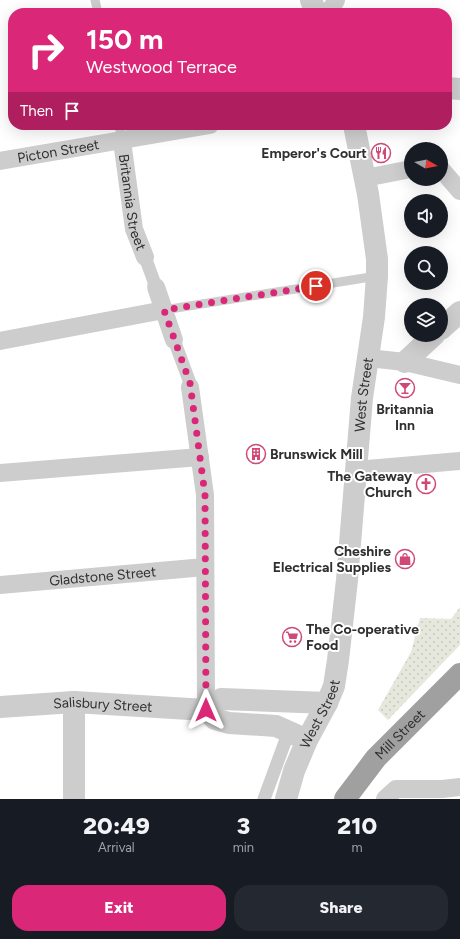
<!DOCTYPE html>
<html lang="en">
<head>
<meta charset="utf-8">
<style>
  body { margin:0; font-family:Figtree,sans-serif; background:#242831; color:#f1f3f6; height:100vh; display:flex; flex-direction:column; font-size:15px; white-space:nowrap }
  * { box-sizing:border-box; margin:0 }
  p { font-size:13px; color:#9ea1a6 }
  .icon { flex:none; width:22px; height:22px; fill:none; stroke:currentColor; stroke-width:2; stroke-linecap:round; stroke-linejoin:round }
  .map { position:relative; height:799px; overflow:hidden }
  .drawer { display:flex; flex-direction:column; background:#171b24; flex:1 }
  .drawer>* { flex:none }
  .banner { position:absolute; left:8px; top:8px; width:444px; height:122px; border-radius:16px; box-shadow:0 4px 16px #0002; background:#db2777; color:#fff; overflow:hidden }
  .needle { width:26px; rotate:99deg }
  .buttons { position:absolute; left:404px; top:142px; display:grid; gap:8px }
  .buttons a { display:grid; place-items:center; width:44px; height:44px; border-radius:50%; background:#171b24; box-shadow:0 4px 16px #0002; font-size:20px }
  .pin { position:absolute; display:grid; place-items:center; width:34px; height:34px; color:#fff; margin:-17px; border:2px solid #fff; border-radius:50%; box-shadow:0 1px 4px #0007 }
  .me { position:absolute; width:44px; margin:-22px; rotate:0deg; stroke-linejoin:round; filter:drop-shadow(0 0 3px #0008) }
  .turn { display:flex; align-items:center; gap:14px; height:84px; padding:0 12px; font-size:18px }
  .turn .icon { width:52px; height:52px; stroke-width:2.5 }
  .turn b { display:block; font-size:28px; line-height:34px }
  .then { display:flex; align-items:center; height:38px; padding:0 12px; background:#0003; gap:8px; font-size:15px }
  .eta { display:flex; justify-content:space-evenly; align-items:center; height:68px; text-align:center }
  .eta b { font-size:24px; font-weight:800; line-height:28px }
  .button { display:flex; gap:8px; margin-top:auto; padding:8px 12px }
  .button a { flex:1; height:46px; border-radius:16px; background:#db2777; color:#fff; font-size:16px; font-weight:800; line-height:46px; text-align:center }
  .button a+a { background:#242831; color:#f1f3f6 }
  .map>svg:first-child { display:block }
  .grass { fill:url(#grass-dots) }
  .lines { fill:none; stroke-linecap:round; stroke-linejoin:round }
  .service { stroke:#cdcdcd; stroke-width:9 }
  .pedestrian { stroke:#cdcdcd; stroke-width:13 }
  .minor { stroke:#cdcdcd; stroke-width:18 }
  .tertiary { stroke:#cdcdcd; stroke-width:22 }
  .trunk { stroke:#a0a0a0; stroke-width:22 }
  .route { stroke:#db2777; stroke-width:7; stroke-dasharray:0 12.6 }
  .labels { text-anchor:middle; stroke-width:4; stroke-linejoin:round; paint-order:stroke }
  .street-label { font-size:14px; fill:#303030; stroke:#fff }
  .poi-label { font-size:14px; font-weight:bold; fill:#303030; stroke:#fff; text-anchor:end }
</style>
</head>
<body>
<div class="map">
<svg width="460" height="799" viewBox="0 0 460 799">
  <defs>
    <pattern id="grass-dots" width="8" height="8" patternUnits="userSpaceOnUse"><rect width="8" height="8" fill="#e6e8dd"/><path d="M2 2h.1M6 6h.1" fill="none" stroke="#c6c7be" stroke-width="1.8" stroke-linecap="round"/></pattern>
  </defs>
  <rect width="100%" height="100%" fill="#fff"/>
  <path class="grass" d="M460 607V645L388 720 378 710 411 652 420 618 451 619Z"/>
  <g class="lines">
    <g class="service">
      <path d="M95 0 98 13"/>
      <path d="M119 125 122 141"/>
      <path d="M164 310 377 276"/>
    </g>
    <g class="pedestrian">
      <path d="M145 257 156 287"/>
      <path d="M174 340 190 383V387"/>
      <path d="M264 799 289 731"/>
    </g>
    <g class="minor">
      <path d="M327 13 333 6 336 0"/>
      <path id="s1" d="M122 141 134 229 145 257"/>
      <path id="s2" d="M0 161 210 125"/>
      <path d="M441 169 460 191"/>
      <path d="M365 178 411 169"/>
      <path d="M156 287 174 340"/>
      <path d="M0 341 164 310"/>
      <path d="M368 358 405 362 460 375"/>
      <path d="M190 387 205 495 206 710"/>
      <path d="M356 470 460 461"/>
      <path d="M0 473 200 457"/>
      <path id="s3" d="M0 585 205 567"/>
      <path d="M385 799 396 789H442L460 787"/>
    </g>
    <g class="tertiary">
      <path d="M311 0 316 13"/>
      <path d="M447 88 460 89"/>
      <path d="M441 329 460 312"/>
      <path d="M405 362 434 335"/>
      <path d="M74 702V799"/>
      <path id="s4" d="M0 707 74 702 206 710 221 699 327 703"/>
      <path d="M206 710 215 719 229 723 276 726 307 740"/>
      <path id="s5" d="M286 799 294 771 307 740 327 703 334 686 338 660 347 580 362 398 374 317 377 276V259L368 194 354 125"/>
    </g>
    <path class="trunk" id="s6" d="M345 799 376 758 460 674"/>
  </g>
  <g class="lines">
    <path class="route" d="M206 710 205 495 190 383 164 310 316 286"/>
  </g>
  <defs>
    <g id="restaurant-ring" transform="scale(1)"><circle r="9.5" fill="#fff" stroke="#cf4975" stroke-width="1.5"/><path d="M-5-6h1v4h1v-4h1v4h1v-4h1v5L-1.5 .5V6h-2V.5L-5-1ZM5-6V6H3V1.5H1.5Q1.5-4 5-6Z" fill="#cf4975"/></g>
    <g id="bar-ring" transform="scale(1)"><circle r="9.5" fill="#fff" stroke="#cf4975" stroke-width="1.5"/><path d="M-6-5H6L.8 .8V4.5H3.5V6h-7V4.5H-.8V.8Z" fill="#cf4975"/></g>
    <g id="building-ring" transform="scale(1)"><circle r="9.5" fill="#fff" stroke="#cf4975" stroke-width="1.5"/><path d="M-4-6H4V6H1V3H-1V6H-4ZM-2.5-4.3h1.7v1.8h-1.7ZM.8-4.3h1.7v1.8H.8ZM-2.5-1h1.7V.8h-1.7ZM.8-1h1.7V.8H.8Z" fill="#cf4975"/></g>
    <g id="church-ring" transform="scale(1)"><circle r="9.5" fill="#fff" stroke="#cf4975" stroke-width="1.5"/><path d="M-1.2-6h2.4v3.5h3.3v2.4h-3.3V6h-2.4V-.1h-3.3v-2.4h3.3Z" fill="#cf4975"/></g>
    <g id="shop-ring" transform="scale(1)"><circle r="9.5" fill="#fff" stroke="#cf4975" stroke-width="1.5"/><path d="M-5-2.5h2.3a2.7 3.5 0 0 1 5.4 0H5L5.5 6h-11ZM-1.5-2.5h3a1.5 2.3 0 0 0-3 0Z" fill="#cf4975"/></g>
    <g id="supermarket-ring" transform="scale(1)"><circle r="9.5" fill="#fff" stroke="#cf4975" stroke-width="1.5"/><path d="M-6-5.5h2.5l.6 2H6L4.5 2H-2.5L-4.4-4H-6ZM-1.5 3.2a1.3 1.3 0 1 0 .1 0ZM3 3.2a1.3 1.3 0 1 0 .1 0Z" fill="#cf4975"/></g>
  </defs>
  <g fill-rule="evenodd">
    <use href="#restaurant-ring" x="381" y="153"/>
    <use href="#bar-ring" x="405" y="388"/>
    <use href="#building-ring" x="256" y="454"/>
    <use href="#church-ring" x="426" y="484"/>
    <use href="#shop-ring" x="405" y="559"/>
    <use href="#supermarket-ring" x="292" y="637"/>
  </g>
  <g class="labels">
    <g class="street-label">
      <text dy="5" stroke="none"><textPath href="#s2" startOffset="59">Picton Street</textPath></text>
      <text dy="5" stroke="none"><textPath href="#s1" startOffset="62">Britannia Street</textPath></text>
      <text dy="5" stroke="none"><textPath href="#s5" startOffset="416">West Street</textPath></text>
      <text dy="5" stroke="none"><textPath href="#s3" startOffset="103">Gladstone Street</textPath></text>
      <text dy="5" stroke="none"><textPath href="#s4" startOffset="103">Salisbury Street</textPath></text>
      <text dy="5" stroke="none"><textPath href="#s5" startOffset="92">West Street</textPath></text>
      <text dy="5" stroke="none"><textPath href="#s6" startOffset="85">Mill Street</textPath></text>
    </g>
    <g class="poi-label">
      <text x="367" y="158">Emperor's Court</text>
      <text x="405" y="414" text-anchor="middle">Britannia<tspan x="405" dy="16">Inn</tspan></text>
      <text x="270" y="459" text-anchor="start">Brunswick Mill</text>
      <text x="412" y="481">The Gateway<tspan x="412" dy="16">Church</tspan></text>
      <text x="391" y="556">Cheshire<tspan x="391" dy="16">Electrical Supplies</tspan></text>
      <text x="306" y="634" text-anchor="start">The Co-operative<tspan x="306" dy="16">Food</tspan></text>
    </g>
  </g>
</svg>
<div class="buttons">
<a><svg class="needle" viewBox="-14 -14 28 28"><path d="M0-13l5 13h-10z" fill="#e53935"/><path d="M0 13l5-13h-10z" fill="#9ea1a6"/></svg></a>
<a><svg class="icon" aria-label="sound" viewBox="0 0 24 24"><path d="M4 9h4l5-4v14l-5-4H4zM17 9q2 3 0 6"/></svg></a>
<a><svg class="icon" aria-label="search" viewBox="0 0 24 24"><circle cx="10" cy="10" r="6"/><path d="M15 15l6 6"/></svg></a>
<a><svg class="icon" aria-label="layers" viewBox="0 0 24 24"><path d="M12 4l9 5-9 5-9-5zM3 14l9 5 9-5"/></svg></a>
</div>
<div class="pin" style="left:316px;top:286px;background:#d93025"><svg class="icon" aria-label="arrive" viewBox="0 0 24 24"><path d="M6 21V4h12l-3 4 3 4H6"/></svg></div>
<svg class="me" style="left:206px;top:710px" viewBox="-20 -20 40 40"><path d="M0-17L14 15 0 8-14 15z" fill="#db2777" stroke="#fff" stroke-width="4"/></svg>
<div class="banner">
<div class="turn"><svg class="icon" aria-label="right" viewBox="0 0 24 24"><path d="M7 20v-9h11M14 6l5 5-5 5"/></svg><div><b>150 m</b>Westwood Terrace</div></div>
<div class="then">Then<svg class="icon" aria-label="arrive" viewBox="0 0 24 24"><path d="M6 21V4h12l-3 4 3 4H6"/></svg></div>
</div>
</div>
<section class="drawer">
<div class="eta">
<div><b>20:49</b><p>Arrival</p></div>
<div><b>3</b><p>min</p></div>
<div><b>210</b><p>m</p></div>
</div>
<div class="button"><a>Exit</a><a>Share</a></div>
</section>
</body>
</html>
